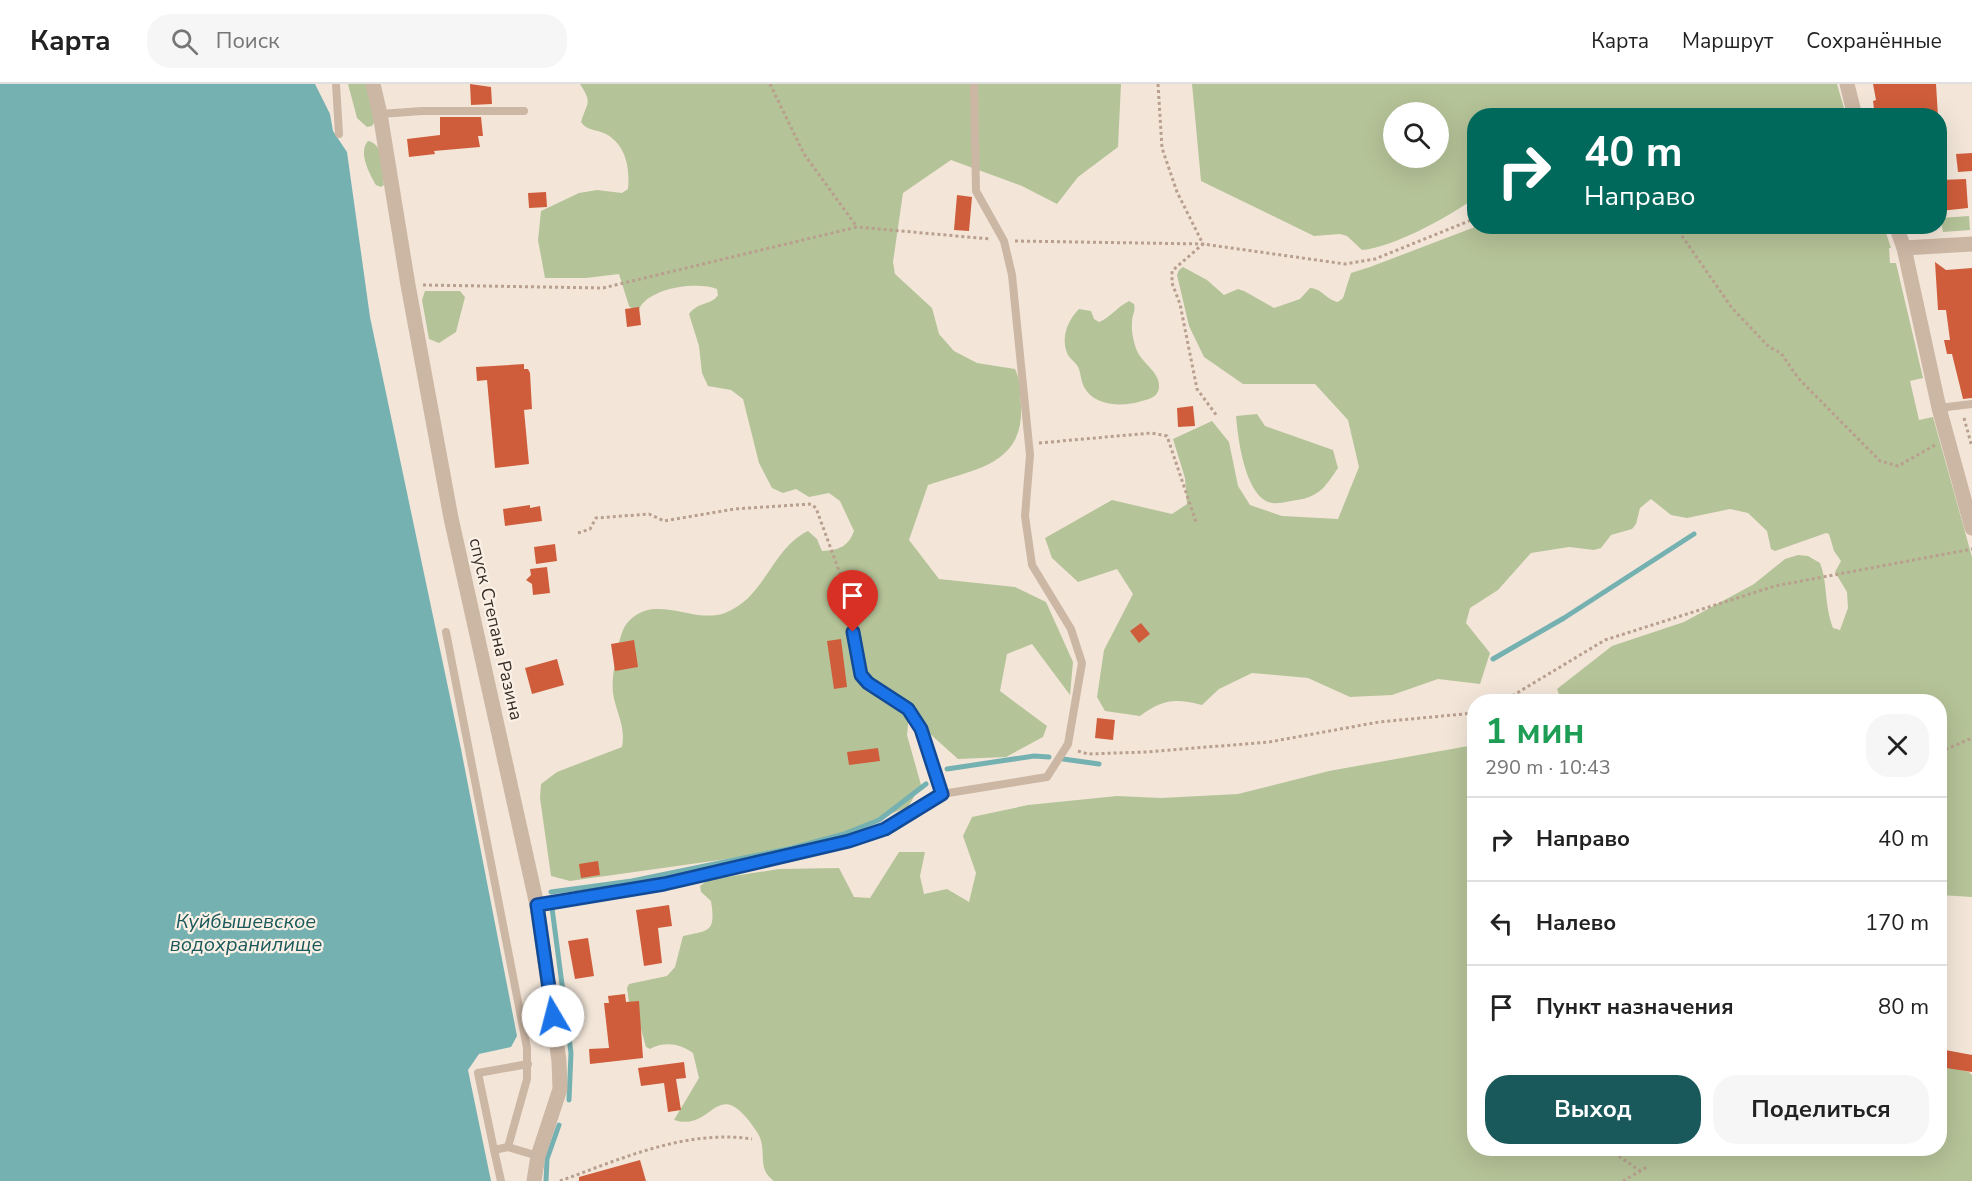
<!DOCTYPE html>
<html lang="ru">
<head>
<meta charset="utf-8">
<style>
  body { margin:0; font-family:"Nunito Sans",sans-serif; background:#f6f6f6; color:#222; height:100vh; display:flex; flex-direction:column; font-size:22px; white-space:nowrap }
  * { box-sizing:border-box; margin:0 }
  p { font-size:20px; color:#767676 }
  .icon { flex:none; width:33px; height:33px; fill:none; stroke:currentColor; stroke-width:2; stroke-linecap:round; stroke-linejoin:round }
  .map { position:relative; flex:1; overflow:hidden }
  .sheet { position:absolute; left:1467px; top:610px; width:480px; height:462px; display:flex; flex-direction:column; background:#fff; border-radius:24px; box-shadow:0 6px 24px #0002 }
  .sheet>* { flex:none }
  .hud { position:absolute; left:1467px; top:24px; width:480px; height:126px; border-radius:24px; box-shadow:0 6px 24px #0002; background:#00695c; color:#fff; overflow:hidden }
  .controls { position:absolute; left:1383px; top:18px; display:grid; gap:12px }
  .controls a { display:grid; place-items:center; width:66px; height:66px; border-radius:50%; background:#fff; box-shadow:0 6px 24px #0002; font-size:30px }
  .pin { position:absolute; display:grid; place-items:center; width:51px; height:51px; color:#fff; margin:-62px -26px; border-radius:50% 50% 50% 0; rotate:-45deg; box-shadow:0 0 6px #0007 }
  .pin .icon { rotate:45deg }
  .me { position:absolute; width:66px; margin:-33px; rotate:352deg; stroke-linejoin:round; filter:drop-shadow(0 0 4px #0008) }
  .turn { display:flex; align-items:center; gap:21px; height:126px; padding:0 18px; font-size:27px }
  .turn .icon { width:78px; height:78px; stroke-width:2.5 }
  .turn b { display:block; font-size:42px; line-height:51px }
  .round { display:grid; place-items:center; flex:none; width:63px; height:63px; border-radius:24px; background:#f6f6f6 }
  .overview { display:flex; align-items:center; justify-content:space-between; height:102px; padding:0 18px }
  h1 { font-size:36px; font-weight:700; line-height:45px; color:#1e9e55 }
  .action { display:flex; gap:12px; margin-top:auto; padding:12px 18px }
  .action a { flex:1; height:69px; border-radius:24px; background:#19585b; color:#fff; font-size:24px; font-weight:700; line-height:69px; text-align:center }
  .action a+a { background:#f6f6f6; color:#222 }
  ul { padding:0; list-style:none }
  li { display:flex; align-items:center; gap:18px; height:84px; padding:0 18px; border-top:2px solid #e0e0e0 }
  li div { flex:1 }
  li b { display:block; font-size:22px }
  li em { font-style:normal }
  header { display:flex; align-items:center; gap:36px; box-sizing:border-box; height:84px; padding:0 30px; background:#fff; border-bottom:2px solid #e0e0e0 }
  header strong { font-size:28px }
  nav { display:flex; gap:33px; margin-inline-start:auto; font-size:21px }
  .search { width:420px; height:54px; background:#f6f6f6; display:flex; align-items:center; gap:15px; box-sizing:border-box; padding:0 21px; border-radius:24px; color:#767676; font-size:22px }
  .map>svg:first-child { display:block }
  .green { fill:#b5c398; fill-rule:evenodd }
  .water { fill:#76b1b2 }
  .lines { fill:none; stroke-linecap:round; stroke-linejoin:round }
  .stream { stroke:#76b1b2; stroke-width:5 }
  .building { fill:#cf5d3b }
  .path { stroke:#b89f8e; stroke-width:3; stroke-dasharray:3 3; stroke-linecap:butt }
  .lane { stroke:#ccb6a4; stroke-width:8 }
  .street { stroke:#ccb6a4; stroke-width:15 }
  .route-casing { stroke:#114b97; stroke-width:15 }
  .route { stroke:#1a73e8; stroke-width:10 }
  .labels { text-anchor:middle; stroke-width:4.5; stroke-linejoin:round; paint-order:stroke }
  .street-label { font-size:18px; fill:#372b26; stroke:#fbf0e5 }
  .water-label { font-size:20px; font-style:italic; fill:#19585b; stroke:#fbf0e5 }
</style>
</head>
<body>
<header>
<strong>Карта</strong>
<div class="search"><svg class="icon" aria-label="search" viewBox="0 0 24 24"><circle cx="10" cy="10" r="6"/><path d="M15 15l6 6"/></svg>Поиск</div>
<nav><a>Карта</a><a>Маршрут</a><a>Сохранённые</a></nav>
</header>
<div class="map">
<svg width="1972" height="1097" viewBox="0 0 1972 1097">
  <rect width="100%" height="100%" fill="#f3e6d9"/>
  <g class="green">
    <path d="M348 0H370L376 36 372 42 367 43 357 34Z"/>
    <path d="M580 0H1121L1118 63 1078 93 1057 120 1022 102 951 76 903 109 893 178 895 190 932 224 939 250 954 267 977 279 1015 285C1021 297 1020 309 1021 322 1024 382 973 385 928 401L909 456 939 495 1015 503 1046 518 1073 578 1070 611 1032 560 1007 570 1000 607 1047 642 1043 653 1006 673 958 675 909 631 907 651 921 701 908 723 838 751 741 773 570 797 551 792 540 714 541 700 557 688 622 663C626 642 616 629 613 609 611 595 618 554 625 542 631 532 644 525 656 525 678 524 703 537 725 529 766 513 771 465 808 447L817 455 822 467C839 466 848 463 854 447L840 417 829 409 809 413 796 405 783 409 772 404 759 379 743 315 731 306 708 302 702 289 699 262 689 230C697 218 712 221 718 211L717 205C696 197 649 204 639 225L634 226 629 222 619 190 586 194H545L538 156 541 127 579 109 597 106 622 109 628 105C630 84 626 61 606 50 596 45 587 47 581 38 587 18 593 20 580 0Z"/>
    <path d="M1192 0H1837L1846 31 1474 32V112L1472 116C1446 134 1394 163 1362 166L1347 152 1340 150 1314 152 1201 97ZM1394 28H1438V74H1394Z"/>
    <path d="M368 57C385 60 382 86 384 101L381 103 376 101C369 89 358 68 368 57Z"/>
    <path d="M1969 132 1970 146 1943 148 1940 134Z"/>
    <path d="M1475 143H1884L1891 164H1889L1890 179H1896L1923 294 1910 297 1919 336 1933 333 1972 473V813L1940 811V618H1562L1557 605 1612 562 1684 538 1754 500 1785 475 1798 471 1808 472 1820 479C1828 500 1824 520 1833 544L1840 546 1848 524 1847 508 1835 488 1841 477 1834 467 1829 450 1826 449 1775 467 1771 465 1767 447 1748 429 1730 425 1687 434 1671 431 1651 415 1640 424 1636 440 1632 445 1611 451 1601 464 1594 466 1569 463 1531 469 1498 506 1470 524 1466 539 1490 569 1480 600 1438 595 1392 611 1350 613 1308 594 1252 589 1219 605 1202 621C1175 614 1163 615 1140 632L1105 627 1097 613 1104 566 1133 510 1117 485 1078 498 1052 474 1045 454 1112 416 1172 430 1187 420 1185 394 1173 355 1212 337 1229 358 1238 402 1250 421 1282 432 1338 435 1359 383 1348 336 1315 300H1243L1204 273 1189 242 1177 191 1179 186 1183 183 1207 196 1224 211 1238 205 1244 207 1274 224 1300 215 1310 204C1323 205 1326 216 1338 218L1343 214 1351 189 1370 183Z"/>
    <path d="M425 207H460L465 213 456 248 439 259 429 255 422 216Z"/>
    <path d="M1129 217 1134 220C1136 227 1132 231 1132 238 1131 247 1134 261 1138 269 1144 280 1161 290 1159 304 1158 313 1149 315 1142 317 1123 323 1095 323 1084 303 1081 297 1081 291 1079 285 1077 279 1071 276 1068 271 1060 254 1068 236 1079 225L1091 227 1094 235 1099 238C1111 233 1117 223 1129 217Z"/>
    <path d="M1257 330 1265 342 1333 366 1338 384C1324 405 1318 414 1291 417 1285 418 1278 420 1272 419 1245 414 1238 354 1236 332Z"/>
    <path d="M1474 661V1065H1940V981L1969 988 1972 991V1097H774C755 1084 769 1066 757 1048 716 986 715 1049 674 1036L699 994 693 969C680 960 665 957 650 965L646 963 641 945 631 934 627 904 629 900 667 892 675 883 683 852C709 846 716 849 711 817L701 808 700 802 708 796 779 785 839 784 854 813 870 814 899 768H925L920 792 924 810 947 805 969 818 976 789 963 752 972 733 1028 721 1117 712 1161 714 1238 710 1329 687Z"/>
  </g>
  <path class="water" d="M0 0H315L330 30 333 47 347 68 370 233 461 665 517 952 511 963 479 970 468 986 491 1097H0Z"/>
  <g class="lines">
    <g class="stream">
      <path d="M1493 575 1564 534 1694 450"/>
      <path d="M1063 675 1099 680"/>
      <path d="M947 685 1034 672 1049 673"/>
      <path d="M551 808 632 797 792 764 844 750 879 736 926 700"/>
      <path d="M552 824 571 969 569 1016"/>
      <path d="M546 1097 547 1075 559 1041"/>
    </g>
  </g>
  <g class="building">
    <path d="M470 0 491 3 492 20 471 21Z"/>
    <path d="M1873 0H1936L1938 32H1875L1873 17 1876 16Z"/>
    <path d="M440 33H481L483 52H478L480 63 434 67 435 70 409 73 407 55 440 51Z"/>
    <path d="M1972 69V87L1958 88 1956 70Z"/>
    <path d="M1966 95 1968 124 1940 127V96Z"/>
    <path d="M546 108 547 123 529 124 528 109Z"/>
    <path d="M957 111 972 113 969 147 954 146Z"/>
    <path d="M1935 178 1946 186 1972 184V314L1963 315 1952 270H1947L1944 256H1950L1946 226H1938Z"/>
    <path d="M639 223 641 241 627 243 625 225Z"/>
    <path d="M524 280V285H528L530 289 532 325 524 326 529 380 495 384 487 296 477 297 476 283Z"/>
    <path d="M1193 322 1195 342 1178 343 1177 324Z"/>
    <path d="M530 421V424L540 422 542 437 505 442 503 425Z"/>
    <path d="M555 460 557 477 536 480 534 463Z"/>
    <path d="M547 483 550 509 533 511 532 500 526 496 531 491 530 485Z"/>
    <path d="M1141 539 1150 550 1139 559 1130 547Z"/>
    <path d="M841 555 847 603 834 605 827 557Z"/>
    <path d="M634 556 638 583 615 587 611 560Z"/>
    <path d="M557 575 564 601 532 610 525 584Z"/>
    <path d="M1097 634 1115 636 1113 656 1095 654Z"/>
    <path d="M878 664 880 677 849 681 847 668Z"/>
    <path d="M598 777 600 791 581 794 579 780Z"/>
    <path d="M669 821 672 842 658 844 662 879 644 882 636 826Z"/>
    <path d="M588 854 594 892 575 895 568 857Z"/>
    <path d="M625 910 626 918 639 917 643 974 590 980 589 965 609 964 604 919H609L608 912Z"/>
    <path d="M1940 965 1972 971V988L1940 983Z"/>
    <path d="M684 978 686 994 676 995 681 1026 668 1028 664 999 641 1002 638 984Z"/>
    <path d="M640 1076 646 1097H579V1093Z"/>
  </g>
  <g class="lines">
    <g class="path">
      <path d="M770 0 804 70 857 143"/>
      <path d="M1158 0 1162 64 1177 108 1203 160 1172 187V199L1180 220 1197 305 1217 332"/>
      <path d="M1675 142 1732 224 1769 263 1781 269 1798 294 1880 377 1898 382 1935 361"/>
      <path d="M1015 157 1203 160 1345 180 1375 175 1474 135"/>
      <path d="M423 201 603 204 857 143 990 155"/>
      <path d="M1964 334 1972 363"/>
      <path d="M1039 359 1151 349 1167 352 1196 438"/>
      <path d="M578 449 590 445 596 434 649 430 664 437 734 425 811 420 816 424 842 495 850 538"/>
      <path d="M1502 618 1605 556 1775 502 1972 465"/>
      <path d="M1078 667 1088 670 1146 668 1269 658 1379 638 1474 629"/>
      <path d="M1940 668 1972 654"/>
      <path d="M1609 1065 1640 1087"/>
      <path d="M560 1097C621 1075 686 1045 752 1055"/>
      <path d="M1623 1097 1647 1083"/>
    </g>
    <g class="lane">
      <path d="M336 0 339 50"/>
      <path d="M380 30 422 27H524"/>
      <path d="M1939 324 1972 320"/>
      <path d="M446 548 527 964V995L508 1063"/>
      <path d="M853 548 861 591 868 599 908 625 921 645 942 710"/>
      <path d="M537 821 664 800 849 757 885 745 942 710 1047 693 1068 660 1082 579 1071 545 1032 481 1025 432 1030 371 1012 191 1004 157 976 107 974 0"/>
      <path d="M528 980 478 989 494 1066 508 1063 538 1072"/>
      <path d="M494 1066 501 1097"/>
    </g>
    <g class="street">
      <path d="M373 0 380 30 408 201 451 434 537 821 559 977 560 1005 538 1072 534 1097"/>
      <path d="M1847 0 1855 32"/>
      <path d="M1896 142 1904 164 1939 324 1972 444"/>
      <path d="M1904 164 1972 160"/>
    </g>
  </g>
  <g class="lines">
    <g class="route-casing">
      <path id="route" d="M553 932 537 821 664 800 849 757 885 745 942 710 921 645 908 625 868 599 861 591 853 548"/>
    </g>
    <use href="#route" class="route"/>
  </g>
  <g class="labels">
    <g class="street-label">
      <text transform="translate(496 545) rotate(77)" y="6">спуск Степана Разина</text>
    </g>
    <g class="water-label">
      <text x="246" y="844">Куйбышевское<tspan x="246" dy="23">водохранилище</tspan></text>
    </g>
  </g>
</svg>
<div class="controls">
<a><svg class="icon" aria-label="search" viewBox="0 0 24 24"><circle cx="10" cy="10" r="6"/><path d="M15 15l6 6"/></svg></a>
</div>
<div class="pin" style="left:853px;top:548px;background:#d93025"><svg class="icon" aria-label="arrive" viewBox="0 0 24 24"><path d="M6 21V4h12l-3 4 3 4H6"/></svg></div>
<svg class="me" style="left:553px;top:932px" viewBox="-20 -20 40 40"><circle r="19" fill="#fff"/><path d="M0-13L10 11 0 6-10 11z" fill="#1a73e8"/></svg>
<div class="hud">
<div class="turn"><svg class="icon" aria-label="right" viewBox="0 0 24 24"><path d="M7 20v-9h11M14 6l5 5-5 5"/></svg><div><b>40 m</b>Направо</div></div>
</div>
<section class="sheet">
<div class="overview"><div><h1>1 мин</h1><p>290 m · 10:43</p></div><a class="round"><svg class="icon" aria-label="close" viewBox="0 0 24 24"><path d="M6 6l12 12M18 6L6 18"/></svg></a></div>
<ul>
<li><svg class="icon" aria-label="right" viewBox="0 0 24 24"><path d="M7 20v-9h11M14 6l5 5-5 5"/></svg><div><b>Направо</b></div><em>40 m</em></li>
<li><svg class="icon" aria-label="left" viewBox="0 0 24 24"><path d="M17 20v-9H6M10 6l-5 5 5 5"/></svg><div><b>Налево</b></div><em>170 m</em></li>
<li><svg class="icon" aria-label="arrive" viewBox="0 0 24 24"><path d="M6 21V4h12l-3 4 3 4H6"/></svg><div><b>Пункт назначения</b></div><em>80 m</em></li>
</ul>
<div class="action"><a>Выход</a><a>Поделиться</a></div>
</section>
</div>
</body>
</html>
